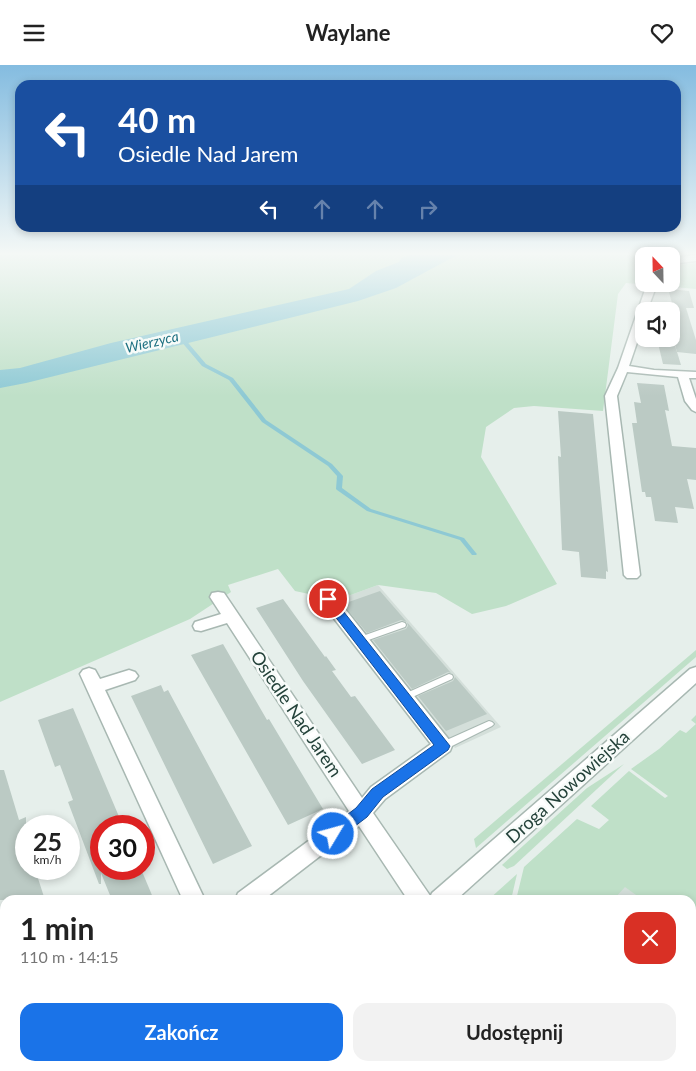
<!DOCTYPE html>
<html lang="pl">
<head>
<meta charset="utf-8">
<style>
  body { margin:0; font-family:Lato,sans-serif; background:#f2f2f2; color:#222; height:100vh; display:flex; flex-direction:column; font-size:19px; white-space:nowrap }
  * { box-sizing:border-box; margin:0 }
  p { font-size:16px; color:#767676 }
  .icon { flex:none; width:28px; height:28px; fill:none; stroke:currentColor; stroke-width:2; stroke-linecap:round; stroke-linejoin:round }
  .map { position:relative; flex:1; overflow:hidden }
  .drawer { position:absolute; left:0px; top:830px; width:696px; height:176px; display:flex; flex-direction:column; background:#fff; border-radius:15px 15px 0 0; box-shadow:0 2px 8px #0003 }
  .drawer>* { flex:none }
  .hud { position:absolute; left:15px; top:15px; width:666px; height:152px; border-radius:15px; box-shadow:0 2px 8px #0003; background:#1a4fa0; color:#fff; overflow:hidden }
  .needle { width:32px; rotate:338deg }
  .buttons { position:absolute; left:635px; top:182px; display:grid; gap:10px }
  .buttons a { display:grid; place-items:center; width:45px; height:45px; border-radius:10px; background:#fff; box-shadow:0 2px 8px #0003; font-size:25px }
  .speed { position:absolute; left:15px; top:750px; display:flex; gap:10px; font-size:25px; font-weight:700; text-align:center }
  .speed>* { display:grid; place-content:center; width:65px; height:65px; border-radius:50%; background:#fff; box-shadow:0 2px 8px #0003; line-height:1 }
  .speed small { font-size:12px; font-weight:400 }
  .speed .limit { border:8px solid #d22; background:#fff; color:#111 }
  .pin { position:absolute; display:grid; place-items:center; width:42px; height:42px; color:#fff; margin:-21px; border:2px solid #fff; border-radius:50%; box-shadow:0 1px 5px #0007 }
  .me { position:absolute; width:55px; margin:-28px; rotate:53deg; stroke-linejoin:round; filter:drop-shadow(0 0 4px #0008) }
  .turn { display:flex; align-items:center; gap:18px; height:105px; padding:0 20px; font-size:22px }
  .turn .icon { width:65px; height:65px; stroke-width:2.5 }
  .turn b { display:block; font-size:35px; line-height:42px }
  .lanes { display:flex; align-items:center; height:48px; padding:0 20px; background:#0003; justify-content:center; gap:25px; direction:ltr }
  .lanes .off { opacity:.35 }
  .round { display:grid; place-items:center; flex:none; width:52px; height:52px; border-radius:15px; background:#f2f2f2 }
  .overview { display:flex; align-items:center; justify-content:space-between; height:85px; padding:0 20px }
  h1 { font-size:30px; font-weight:700; line-height:38px }
  .primary-button { display:flex; gap:10px; margin-top:auto; padding:10px 20px }
  .primary-button a { flex:1; height:58px; border-radius:15px; background:#1a73e8; color:#fff; font-size:20px; font-weight:700; line-height:58px; text-align:center }
  .primary-button a+a { background:#f2f2f2; color:#222 }
  header { display:flex; justify-content:space-between; align-items:center; height:65px; padding:0 20px; background:#fff; font-size:22px; font-weight:700 }
  .map>svg:first-child { display:block }
  .built { fill:#d4dfda }
  .green { fill:#bfe0c8 }
  .water { fill:#8ec9d4 }
  .lines { fill:none; stroke-linecap:round; stroke-linejoin:round }
  .stream { fill:#8ec9d4; fill-rule:evenodd }
  .building { fill:#bbcac4 }
  .service-casing { stroke:#a8b8b2; stroke-width:2 }
  .minor-casing { stroke:#a8b8b2; stroke-width:3 }
  .tertiary-casing { stroke:#a8b8b2; stroke-width:3 }
  .service { fill:#fff; fill-rule:evenodd }
  .minor { fill:#fff; fill-rule:evenodd }
  .tertiary { fill:#fff; fill-rule:evenodd }
  .route { fill:#1a73e8; stroke:#114b97 }
  .labels { text-anchor:middle; stroke-width:5; stroke-linejoin:round; paint-order:stroke }
  .far-water-label { font-size:14px; font-style:italic; fill:#1c6f80; stroke:#f7fbf9 }
  .near-street-label { font-size:18px; fill:#24423a; stroke:#f7fbf9 }
</style>
</head>
<body>
<header><svg class="icon" aria-label="menu" viewBox="0 0 24 24"><path d="M4 6h16M4 12h16M4 18h16"/></svg>Waylane<svg class="icon" aria-label="heart" viewBox="0 0 24 24"><path d="M12 20l-8-8c-3-5 5-10 8-4 3-6 11-1 8 4z"/></svg></header>
<div class="map">
<svg width="696" height="1006" viewBox="0 0 696 1006">
  <rect width="100%" height="100%" fill="#e6efeb"/>
  <g class="built">
    <path d="M378 520 501 662 455 683 337 535Z"/>
    <path d="M630 771 696 821V1006H611L606 1001H691V835H546Z"/>
    <path d="M356 1001H453L448 1006H351Z"/>
  </g>
  <g class="green">
    <path d="M0 190H633L644 195V219H671V201L696 198V224L626 218 618 229 603 346 534 341 514 343 486 362 481 392 557 519 506 541 472 549 436 528 378 520 337 535 295 526 278 504 228 520 231 527 190 554 0 637Z"/>
    <path d="M696 585V592L476 783 474 774Z"/>
    <path d="M696 650V875L691 871V835H643L625 822 613 835H516L524 802 577 754 599 764 609 755 591 741 629 706 665 733 668 731 631 704 659 684 680 665 686 668 696 659 691 655Z"/>
    <path d="M624 699 514 801 507 804 502 800 587 723Z"/>
    <path d="M517 809 511 835H488Z"/>
  </g>
  <path class="water" d="M410 190H457L396 223 358 236 26 318 0 323V305L20 303 111 278 349 224 376 206 399 197 401 193Z"/>
  <g class="lines">
    <path class="stream" d="M180 273H184L206 299 233 313 266 355 332 399 343 411 342 423 371 444 464 473 476 488 477 489 476 490H472L460 475 367 446 337 425 336 424 337 411 328 401 262 357 229 315 202 301 180 275Z"/>
  </g>
  <g class="building">
    <path d="M668 224 689 226 694 243H686L696 275V289L677 287 671 265V246H666L664 237 672 238Z"/>
    <path d="M657 274H673L681 300 663 299Z"/>
    <path d="M637 318 664 320 669 346 665 345 672 381 696 383V415L687 414 694 444 675 442 678 458 655 456 651 432H646L645 427H642L632 358H637L634 337 641 338Z"/>
    <path d="M558 346 593 349 608 507 606 506V514L581 512 579 487 562 485 558 391 561 392Z"/>
    <path d="M380 526 419 571 451 608 448 607 412 624 373 575 406 564 408 561 407 557 401 555 367 568 343 539Z"/>
    <path d="M283 534 325 592 326 591 336 605 332 606 351 632 355 631 395 685 362 699 303 616 256 543Z"/>
    <path d="M223 579 267 655 269 654 323 744 288 760 191 590Z"/>
    <path d="M455 612 487 649 446 666 418 631 453 616Z"/>
    <path d="M161 620 164 627 168 625 252 781 213 799 131 631Z"/>
    <path d="M73 643 123 761H101V804H141L154 835H112L101 808V819H99L68 737 73 735 60 700 55 702 38 655Z"/>
    <path d="M0 705H4L19 755 26 752V804H35L45 835H0Z"/>
  </g>
  <g class="lines">
    <g class="service-casing">
      <g id="service">
        <path d="M402 557 405 558 406 560 405 562 360 578 357 577 356 575 357 573Z"/>
        <path d="M449 609 452 610 453 612 452 614 408 634 405 635 402 634 401 632 402 630Z"/>
        <path d="M489 656 492 657 494 659 492 661 446 684 443 685 440 684 438 681 440 678Z"/>
      </g>
    </g>
    <g class="minor-casing">
      <g id="minor">
        <path d="M696 190V196L671 199V193Z"/>
        <path d="M651 219 656 222 647 246H644V257L629 301 654 305 696 307V313H689L696 334V347L692 345 685 336 678 312 627 307 617 331 640 510 637 513H627L624 510 605 331 618 303 646 222Z"/>
        <path d="M218 527 224 528 362 733 371 722 431 679 322 538 320 534 322 530 328 529 334 530 450 676 452 681 450 686 385 734 373 748 433 835H408L359 761 263 835H235L238 828 349 746 227 558 201 566 195 565 193 561 195 557 221 549 210 532 212 528Z"/>
        <path d="M89 603 95 605 100 614 129 605 135 607 138 611 135 615 105 625 205 835H183L80 609 83 605Z"/>
        <path d="M0 960 5 962V1001H34L32 1006H2L3 1004 0 1002Z"/>
        <path d="M462 1001H491L489 1006H460Z"/>
        <path d="M548 1001H576L578 1006H550Z"/>
      </g>
    </g>
    <g class="tertiary-casing">
      <g id="tertiary">
        <path d="M696 602V618L456 835H429L432 828 690 604Z"/>
        <path d="M234 1001H264L262 1006H232Z"/>
      </g>
    </g>
    <use href="#service" class="service"/>
    <use href="#minor" class="minor"/>
    <use href="#tertiary" class="tertiary"/>
  </g>
  <linearGradient id="sky" x2="0" y2="1"><stop stop-color="#84bce0"/><stop offset="0.57" stop-color="#f4f8f6"/><stop offset="1" stop-color="#f4f8f6" stop-opacity="0"/></linearGradient>
  <rect width="696" height="331" fill="url(#sky)"/>
  <path class="route" d="M328 530 332 532 450 681 448 685 383 732 367 752 338 774 333 776 327 774 325 769 327 765 356 743 372 724 434 680 324 537 322 534Z"/>
  <g class="labels">
    <g class="far-water-label">
      <text transform="translate(152 277) rotate(-13)" y="5">Wierzyca</text>
    </g>
    <g class="near-street-label">
      <text transform="translate(296 649) rotate(56)" y="6">Osiedle Nad Jarem</text>
      <text transform="translate(568 722) rotate(-42)" y="6">Droga Nowowiejska</text>
    </g>
  </g>
</svg>
<div class="buttons">
<a><svg class="needle" viewBox="-14 -14 28 28"><path d="M0-13l5 13h-10z" fill="#e53935"/><path d="M0 13l5-13h-10z" fill="#767676"/></svg></a>
<a><svg class="icon" aria-label="sound" viewBox="0 0 24 24"><path d="M4 9h4l5-4v14l-5-4H4zM17 9q2 3 0 6"/></svg></a>
</div>
<div class="speed"><div>25<small>km/h</small></div><div class="limit">30</div></div>
<div class="pin" style="left:328px;top:534px;background:#d93025"><svg class="icon" aria-label="arrive" viewBox="0 0 24 24"><path d="M6 21V4h12l-3 4 3 4H6"/></svg></div>
<svg class="me" style="left:333px;top:769px" viewBox="-20 -20 40 40"><circle r="17" fill="#1a73e8" stroke="#fff" stroke-width="3"/><path d="M0-11L8 9 0 5-8 9z" fill="#fff"/></svg>
<div class="hud">
<div class="turn"><svg class="icon" aria-label="left" viewBox="0 0 24 24"><path d="M17 20v-9H6M10 6l-5 5 5 5"/></svg><div><b>40 m</b>Osiedle Nad Jarem</div></div>
<div class="lanes"><svg class="icon" aria-label="left" viewBox="0 0 24 24"><path d="M17 20v-9H6M10 6l-5 5 5 5"/></svg><svg class="icon off" aria-label="ahead" viewBox="0 0 24 24"><path d="M12 20V5M6 11l6-6 6 6"/></svg><svg class="icon off" aria-label="ahead" viewBox="0 0 24 24"><path d="M12 20V5M6 11l6-6 6 6"/></svg><svg class="icon off" aria-label="right" viewBox="0 0 24 24"><path d="M7 20v-9h11M14 6l5 5-5 5"/></svg></div>
</div>
<section class="drawer">
<div class="overview"><div><h1>1 min</h1><p>110 m · 14:15</p></div><a class="round" style="background:#d93025;color:#fff"><svg class="icon" aria-label="close" viewBox="0 0 24 24"><path d="M6 6l12 12M18 6L6 18"/></svg></a></div>
<div class="primary-button"><a>Zakończ</a><a>Udostępnij</a></div>
</section>
</div>
</body>
</html>
